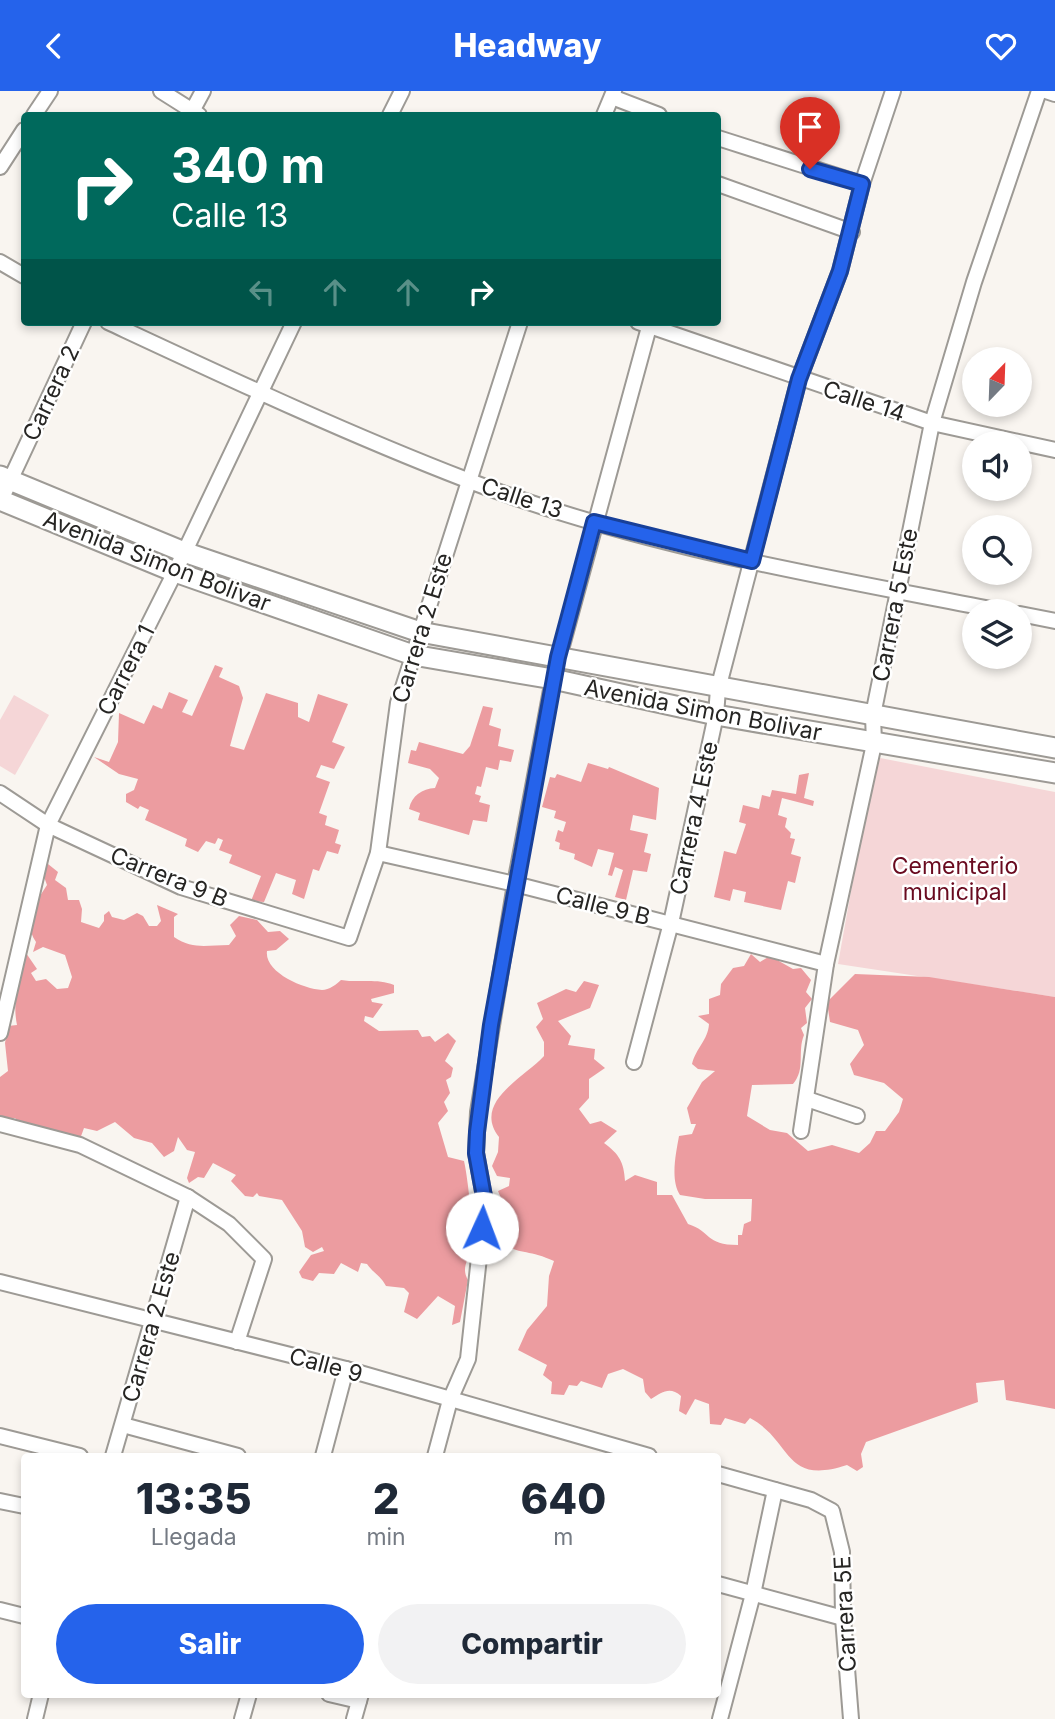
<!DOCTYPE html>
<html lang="es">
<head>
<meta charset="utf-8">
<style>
  body { margin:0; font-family:Inter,sans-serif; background:#f2f2f3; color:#1f2937; height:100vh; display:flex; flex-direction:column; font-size:26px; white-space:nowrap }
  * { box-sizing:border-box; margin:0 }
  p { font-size:23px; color:#747a83 }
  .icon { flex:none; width:38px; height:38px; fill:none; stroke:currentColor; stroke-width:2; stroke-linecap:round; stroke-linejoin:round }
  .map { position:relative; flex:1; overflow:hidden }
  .details { position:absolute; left:21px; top:1362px; width:700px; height:245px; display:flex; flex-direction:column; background:#fff; border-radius:7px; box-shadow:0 4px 10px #0003 }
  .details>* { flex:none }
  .top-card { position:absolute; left:21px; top:21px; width:700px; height:214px; border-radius:7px; box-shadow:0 4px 10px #0003; background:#00695c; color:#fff; overflow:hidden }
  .needle { width:46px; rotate:23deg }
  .tools { position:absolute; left:962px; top:256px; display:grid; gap:14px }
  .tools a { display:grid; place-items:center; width:70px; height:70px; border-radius:50%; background:#fff; box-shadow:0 4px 10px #0003; font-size:35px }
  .pin { position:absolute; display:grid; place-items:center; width:60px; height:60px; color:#fff; margin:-72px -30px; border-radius:50% 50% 50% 0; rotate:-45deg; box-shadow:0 0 7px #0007 }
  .pin .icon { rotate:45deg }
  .me { position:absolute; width:77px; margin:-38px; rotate:2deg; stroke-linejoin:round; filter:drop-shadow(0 0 5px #0008) }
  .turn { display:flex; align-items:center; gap:24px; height:147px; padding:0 35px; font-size:32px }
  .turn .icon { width:91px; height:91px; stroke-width:2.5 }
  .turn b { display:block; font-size:49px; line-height:60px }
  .lanes { display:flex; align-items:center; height:66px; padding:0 35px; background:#0003; justify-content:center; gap:35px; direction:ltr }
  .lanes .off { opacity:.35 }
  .eta { display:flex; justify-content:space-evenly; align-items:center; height:119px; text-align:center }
  .eta b { font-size:42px; font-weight:800; line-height:49px }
  .cta { display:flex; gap:14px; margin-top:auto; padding:14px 35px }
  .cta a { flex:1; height:80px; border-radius:42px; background:#2563eb; color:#fff; font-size:28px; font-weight:800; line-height:80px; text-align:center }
  .cta a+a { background:#f2f2f3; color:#1f2937 }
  header { display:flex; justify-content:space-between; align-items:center; height:91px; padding:0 35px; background:#2563eb; color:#fff; font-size:32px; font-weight:800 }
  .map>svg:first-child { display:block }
  .green { fill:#f5d6d7 }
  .forest { fill:#ec9ca0 }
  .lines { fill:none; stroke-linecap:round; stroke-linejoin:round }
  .minor-casing { stroke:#9d9a95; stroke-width:18 }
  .major-casing { stroke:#9d9a95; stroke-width:23 }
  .minor { stroke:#fff; stroke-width:14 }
  .major { stroke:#fff; stroke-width:19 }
  .route-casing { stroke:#184099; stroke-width:18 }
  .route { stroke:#2563eb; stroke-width:12 }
  .labels { text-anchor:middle; stroke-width:5; stroke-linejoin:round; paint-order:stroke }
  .street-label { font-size:23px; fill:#262523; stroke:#fff }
  .park-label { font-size:23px; fill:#690a1f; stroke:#fff }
</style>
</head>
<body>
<header><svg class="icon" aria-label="back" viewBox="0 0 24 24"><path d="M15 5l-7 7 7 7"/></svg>Headway<svg class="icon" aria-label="heart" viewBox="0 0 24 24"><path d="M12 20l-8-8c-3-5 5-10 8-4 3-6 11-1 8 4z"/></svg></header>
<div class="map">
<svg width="1055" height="1628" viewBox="0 0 1055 1628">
  <rect width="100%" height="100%" fill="#f9f5f0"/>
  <g class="green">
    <path d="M14 604 49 624 15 684 0 675V629Z"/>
    <path d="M875 666 1055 701V906L838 873Z"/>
  </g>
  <g class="forest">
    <path d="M215 574 223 577 219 586 239 595 243 607 230 655 244 659 266 602 298 612V626L309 631 318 603 348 613 332 651 345 656 334 678 321 674 316 686 330 691 319 722 327 725 325 734 339 739 335 752 341 754 338 763 327 760 319 780 313 778 304 808 292 803 296 789 276 782 264 811 251 810 261 785 229 772 232 764 219 759 223 749 218 747 215 753 206 750 198 761 185 755 187 748 145 729 149 719 140 715 138 718 126 711V703L134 699 138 688 119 683 94 666 109 671 118 651 119 622 144 633 153 614 162 618 169 601 188 609 182 621 192 625Z"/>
    <path d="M483 615 493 617 489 634 501 638 498 655 514 659 511 671 500 669 498 679 486 676 481 696 477 695 475 703 481 705 479 711 490 714 487 731 473 729 469 744 418 729 420 722 409 718C412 704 422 698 435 697L439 687 430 678 408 672 411 659 416 660 419 651 463 663 470 655Z"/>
    <path d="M588 672 608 678 609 676 659 697 656 729 633 724 630 739 648 743 644 761 651 763 647 781 633 779 626 809 615 806 623 779 615 776 612 785 608 784 614 762 598 758 592 776 574 768 575 763 559 758 560 752 555 750 558 739 563 741 566 731 554 727 556 720 542 716 550 686 555 687 557 683 581 691Z"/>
    <path d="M809 682 804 707 814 710 813 715 782 707 778 724 787 727 785 736 791 742 790 747 795 748 791 763 801 766 795 792 788 790 781 819 744 811 746 801 733 798 730 810 714 806 724 760 736 763 746 733 739 731 743 714 759 718 762 704 770 706 772 699 796 703 799 684Z"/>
    <path d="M48 773 58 781 55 789 66 797 68 809H79L82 818 81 831 99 837 104 830V824L109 820 112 826 124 829 137 822 143 825 149 835H157L161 830 157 814 178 823 174 826V846C193 859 207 854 229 854L236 845 230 834 239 825 257 829 268 841 280 840 289 848 276 859 267 860C264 881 303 898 322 899 329 899 337 893 341 889 359 892 377 887 394 894V902L371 908 372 911 383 913 373 927 365 925 364 930 379 940 418 939 422 946 430 945 435 951 448 942 456 950 445 970 453 977 451 986 446 989 450 1002 444 1011 448 1020 438 1032 448 1066 464 1070C468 1087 474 1143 471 1158 468 1170 461 1177 468 1189L460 1231 452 1234 455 1215 438 1205 417 1228 404 1221 409 1202 404 1197 386 1195C381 1185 373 1182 367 1173L361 1172 358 1181 341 1172 334 1183 319 1182 313 1190 302 1187 299 1181 311 1164 324 1160 322 1156 313 1161 305 1156 302 1140 282 1109 259 1105 257 1102 253 1106 245 1105 231 1090 236 1084 213 1072 204 1087 198 1086 189 1092 187 1087 195 1061 187 1059 178 1046 174 1060 164 1066 152 1052 134 1047 115 1031 97 1040 84 1037 80 1048 21 1034 15 1027 8 1030 0 1027V986L8 980 5 952 8 935 17 934C12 910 19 887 26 862L37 878 31 882 36 890 46 888 57 898 68 897 72 886 65 864 43 856 33 861 36 851C22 832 37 809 47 794L43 783Z"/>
    <path d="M751 863 760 871 770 865 793 878 801 877 811 889 806 901 812 908 805 917 807 932 801 937 804 944C797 961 806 978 793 993L752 994 747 1025 770 1039 787 1042 808 1060 832 1054 859 1062 870 1052 876 1040H885L899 1021 903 1008 884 992 854 984 850 973 864 954 858 939 830 931 827 911 855 883 929 886 1055 906V1318L1006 1309 1004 1289 976 1292 978 1311 866 1351 861 1363 863 1376 857 1380 847 1374C783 1395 793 1350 750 1327L745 1333 725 1327 721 1334 710 1333 709 1313 695 1308 686 1324 679 1320 681 1305C670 1295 662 1301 651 1308L645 1301 643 1288 623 1278 608 1283 602 1297 581 1290 577 1295 569 1294 564 1304 551 1303 552 1291 543 1284 547 1274 518 1259 527 1239 547 1215 549 1185 554 1170C519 1153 506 1171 493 1127L503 1112 498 1100 509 1095 510 1087 497 1085 492 1075 498 1061 499 1046C472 1011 524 987 544 965V951L536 936 543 928 537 912 566 898 576 901 584 890 599 894 590 917 558 930 571 945 568 954 595 958 594 968 605 977 589 988V1007L579 1018 590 1033 601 1030 617 1040 604 1052C619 1063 624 1071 625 1090L635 1084 657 1091V1104H672L688 1133C711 1140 705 1154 738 1154V1144H742L744 1133 751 1130 752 1108H705L680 1104C670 1089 676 1062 679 1045L692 1043 696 1033H691L687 1017 702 991 715 980 698 978 692 973C696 957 708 949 709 933L698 925 709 923V908L720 904 721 893 733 877 744 875Z"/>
  </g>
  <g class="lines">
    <g class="minor-casing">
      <g id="minor">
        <path d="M161 0 199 24"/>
        <path d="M1046 0 1055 3"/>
        <path d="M612 6 659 24"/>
        <path d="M34 24 50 0"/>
        <path d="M190 24 203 0"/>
        <path d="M390 24 402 0"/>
        <path d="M604 24 614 0"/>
        <path d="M718 47 862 93"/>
        <path d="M0 76 24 39"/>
        <path d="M718 93 852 141"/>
        <path d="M0 171 24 185"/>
        <path d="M108 231C226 286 345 342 467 389 637 455 822 485 1001 520"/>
        <path d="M638 231 932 332 1055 359"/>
        <path d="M0 411 84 231"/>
        <path d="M1020 523 1055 530"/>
        <path d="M0 702 48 734 181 796 349 847 378 762 398 612 520 231"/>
        <path d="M378 762 515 793 826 873"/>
        <path d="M0 942 48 734 175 481 294 231"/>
        <path d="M634 971 671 832 716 624 718 598 799 288 840 180 862 93 893 0"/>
        <path d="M807 1008 857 1025"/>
        <path d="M0 1033 80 1054 188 1106 229 1133 264 1168 237 1251"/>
        <path d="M801 1040 826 873 874 653 873 624 932 332 974 191 1039 0"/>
        <path d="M0 1191 346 1278 649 1365"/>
        <path d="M123 1334 238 1365"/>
        <path d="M0 1345 80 1365"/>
        <path d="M113 1365 188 1106"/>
        <path d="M323 1365 346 1278"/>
        <path d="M435 1365 450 1309 468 1268 485 1111 476 1062 478 1021 515 793 553 588 649 236"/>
        <path d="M718 1383 811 1409 832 1420 842 1461 843 1527 851 1628"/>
        <path d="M0 1410 24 1415"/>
        <path d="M718 1493 843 1527"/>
        <path d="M0 1519 24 1525"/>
        <path d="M329 1603 359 1610"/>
        <path d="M35 1628 41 1603"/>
        <path d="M242 1628 249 1603"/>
        <path d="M354 1628 361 1603"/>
        <path d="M720 1628 753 1503 775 1399"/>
      </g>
    </g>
    <g class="major-casing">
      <g id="major">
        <path d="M0 385 184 461 420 541 1055 657"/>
        <path d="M0 409 175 481 413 564 553 588 716 624 1055 682"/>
      </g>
    </g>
    <use href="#minor" class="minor"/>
    <use href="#major" class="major"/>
  </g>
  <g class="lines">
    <g class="route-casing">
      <path id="route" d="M482 1137 485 1111 476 1062 477 1041 491 934 558 566 594 431 752 470 799 288 840 180 862 93 810 78"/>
    </g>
    <use href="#route" class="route"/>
  </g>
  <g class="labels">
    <g class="street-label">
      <text transform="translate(51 302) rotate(-65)" y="8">Carrera 2</text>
      <text transform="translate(864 310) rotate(18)" y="8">Calle 14</text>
      <text transform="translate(522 407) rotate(18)" y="8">Calle 13</text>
      <text transform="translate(157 470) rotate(21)" y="8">Avenida Simon Bolivar</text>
      <text transform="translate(895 514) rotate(-79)" y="8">Carrera 5 Este</text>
      <text transform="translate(422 537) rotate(-73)" y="8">Carrera 2 Este</text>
      <text transform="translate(126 579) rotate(-63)" y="8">Carrera 1</text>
      <text transform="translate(703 619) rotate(11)" y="8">Avenida Simon Bolivar</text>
      <text transform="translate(694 727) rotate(-78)" y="8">Carrera 4 Este</text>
      <text transform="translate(169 786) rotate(22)" y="8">Carrera 9 B</text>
      <text transform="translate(603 815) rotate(14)" y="8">Calle 9 B</text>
      <text transform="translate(151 1236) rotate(-74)" y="8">Carrera 2 Este</text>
      <text transform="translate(326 1274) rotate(15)" y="8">Calle 9</text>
      <text transform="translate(845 1523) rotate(-93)" y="8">Carrera 5E</text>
    </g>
    <g class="park-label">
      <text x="955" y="783">Cementerio<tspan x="955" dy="26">municipal</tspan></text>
    </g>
  </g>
</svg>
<div class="tools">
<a><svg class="needle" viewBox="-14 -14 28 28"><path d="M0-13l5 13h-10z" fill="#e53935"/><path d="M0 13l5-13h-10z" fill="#747a83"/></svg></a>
<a><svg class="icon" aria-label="sound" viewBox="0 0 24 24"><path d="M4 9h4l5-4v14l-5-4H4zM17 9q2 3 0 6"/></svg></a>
<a><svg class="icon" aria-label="search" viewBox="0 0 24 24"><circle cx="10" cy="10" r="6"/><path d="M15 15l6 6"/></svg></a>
<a><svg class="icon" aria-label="layers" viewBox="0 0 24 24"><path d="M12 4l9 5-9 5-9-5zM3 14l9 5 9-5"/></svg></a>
</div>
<div class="pin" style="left:810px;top:78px;background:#d93025"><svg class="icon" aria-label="arrive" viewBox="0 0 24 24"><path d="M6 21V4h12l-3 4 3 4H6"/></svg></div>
<svg class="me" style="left:482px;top:1137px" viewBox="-20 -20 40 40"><circle r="19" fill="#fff"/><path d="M0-13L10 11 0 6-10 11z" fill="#2563eb"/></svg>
<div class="top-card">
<div class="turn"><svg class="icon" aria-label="right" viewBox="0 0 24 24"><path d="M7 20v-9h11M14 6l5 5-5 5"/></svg><div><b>340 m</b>Calle 13</div></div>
<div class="lanes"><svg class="icon off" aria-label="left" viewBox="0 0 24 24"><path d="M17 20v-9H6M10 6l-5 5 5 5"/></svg><svg class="icon off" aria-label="ahead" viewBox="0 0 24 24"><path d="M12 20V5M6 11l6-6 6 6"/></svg><svg class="icon off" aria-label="ahead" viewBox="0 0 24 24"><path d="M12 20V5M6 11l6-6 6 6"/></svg><svg class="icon" aria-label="right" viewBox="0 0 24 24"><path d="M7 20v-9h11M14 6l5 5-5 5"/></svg></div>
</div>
<section class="details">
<div class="eta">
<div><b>13:35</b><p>Llegada</p></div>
<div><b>2</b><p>min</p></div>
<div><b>640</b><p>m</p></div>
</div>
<div class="cta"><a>Salir</a><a>Compartir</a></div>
</section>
</div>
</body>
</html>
